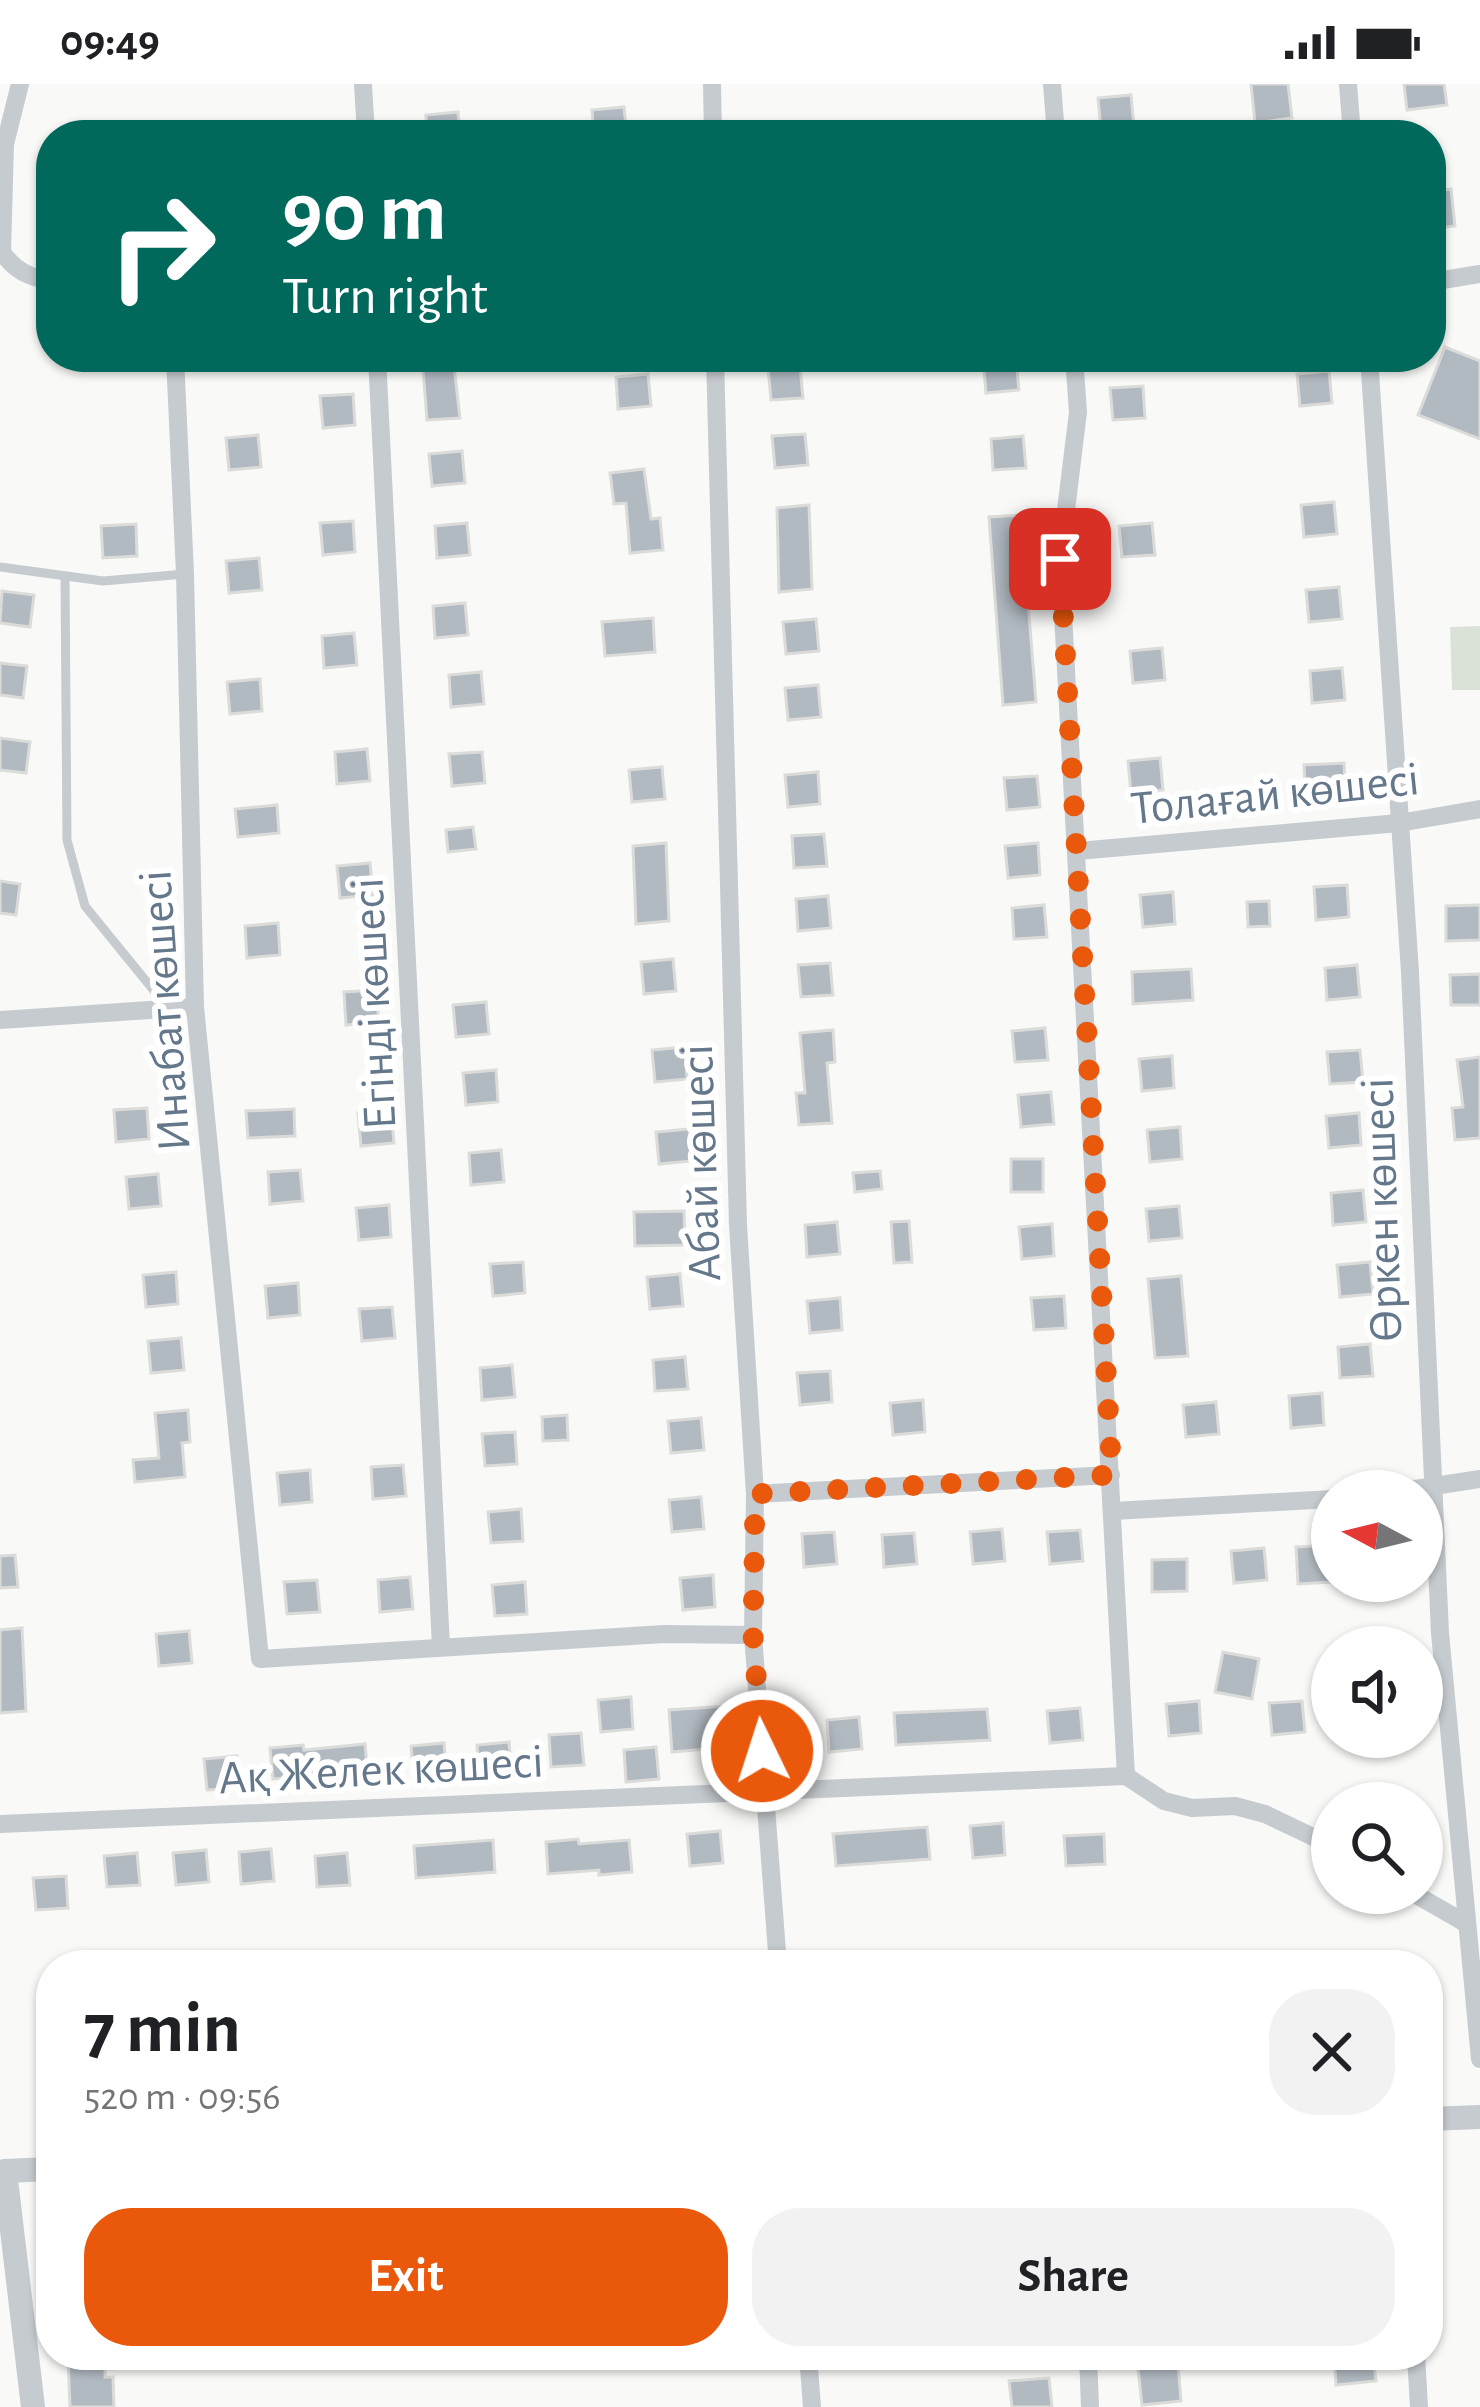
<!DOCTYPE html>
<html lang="en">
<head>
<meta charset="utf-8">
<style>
  body { margin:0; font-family:"Alegreya Sans",sans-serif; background:#f2f2f2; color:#202124; height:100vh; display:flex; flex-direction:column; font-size:45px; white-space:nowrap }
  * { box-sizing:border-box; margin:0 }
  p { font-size:39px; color:#757577 }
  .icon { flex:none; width:66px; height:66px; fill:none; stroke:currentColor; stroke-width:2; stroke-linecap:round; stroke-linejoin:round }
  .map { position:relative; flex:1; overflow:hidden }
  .details { position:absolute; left:36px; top:1866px; width:1407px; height:420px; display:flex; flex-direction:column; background:#fff; border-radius:48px; box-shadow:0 3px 9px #0004 }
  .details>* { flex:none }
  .hud { position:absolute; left:36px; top:36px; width:1410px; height:252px; border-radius:48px; box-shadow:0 3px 9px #0004; background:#00695c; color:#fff; overflow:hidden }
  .needle { width:78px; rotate:277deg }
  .fabs { position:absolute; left:1311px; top:1386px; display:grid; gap:24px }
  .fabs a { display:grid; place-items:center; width:132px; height:132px; border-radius:50%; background:#fff; box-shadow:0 3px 9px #0004; font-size:60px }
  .pin { position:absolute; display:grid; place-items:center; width:102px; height:102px; color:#fff; margin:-51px; border-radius:24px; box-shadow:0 6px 18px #0006 }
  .me { position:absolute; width:132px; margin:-66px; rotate:356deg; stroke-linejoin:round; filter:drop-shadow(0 0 9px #0008) }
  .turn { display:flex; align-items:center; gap:42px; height:252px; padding:0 48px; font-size:54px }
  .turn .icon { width:156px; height:156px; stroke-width:2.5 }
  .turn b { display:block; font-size:84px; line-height:102px }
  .round { display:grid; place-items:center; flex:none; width:126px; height:126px; border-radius:48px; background:#f2f2f2 }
  .overview { display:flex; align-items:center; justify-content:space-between; height:204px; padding:0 48px }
  h1 { font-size:72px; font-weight:700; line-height:90px }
  .primary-button { display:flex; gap:24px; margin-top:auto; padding:24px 48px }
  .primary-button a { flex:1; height:138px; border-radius:48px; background:#ea580c; color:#fff; font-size:48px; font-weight:700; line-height:138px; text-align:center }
  .primary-button a+a { background:#f2f2f2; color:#202124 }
  .status { display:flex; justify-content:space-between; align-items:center; height:84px; padding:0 60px; background:#fff; direction:ltr }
  .status svg { height:33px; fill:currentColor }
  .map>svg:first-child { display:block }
  .green { fill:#dae2d7 }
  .building { fill:#b1b9c1; stroke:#dbdbd9; stroke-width:3 }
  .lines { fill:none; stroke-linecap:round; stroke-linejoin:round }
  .service { stroke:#c6cbcf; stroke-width:9 }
  .minor { stroke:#c6cbcf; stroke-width:18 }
  .tertiary { stroke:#c6cbcf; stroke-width:24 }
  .route { stroke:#ea580c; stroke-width:21; stroke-dasharray:0 37.8 }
  .labels { text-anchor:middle; stroke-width:12; stroke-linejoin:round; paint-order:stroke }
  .street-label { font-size:48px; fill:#65788b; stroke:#fff }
</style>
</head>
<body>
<div class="status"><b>09:49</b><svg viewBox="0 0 49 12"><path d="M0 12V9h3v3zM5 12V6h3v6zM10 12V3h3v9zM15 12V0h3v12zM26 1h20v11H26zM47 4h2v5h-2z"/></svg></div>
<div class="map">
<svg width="1480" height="2323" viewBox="0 0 1480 2323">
  <rect width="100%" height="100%" fill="#f9f9f7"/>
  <path class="green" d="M1480 542V606H1452L1450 543Z"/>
  <g class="building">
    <path d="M1251 0H1288L1292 34 1255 39Z"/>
    <path d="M1404 0H1444L1447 21 1407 26Z"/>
    <path d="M1131 11 1134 43 1101 46 1098 14Z"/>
    <path d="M624 23 627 51H594L592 26Z"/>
    <path d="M458 28 460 51H427L426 31Z"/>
    <path d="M1451 105 1455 142 1431 145V108Z"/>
    <path d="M1445 263 1480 277V355L1418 331Z"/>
    <path d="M422 273H453L460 334 427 336Z"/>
    <path d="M1016 274 1019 306 986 309 983 277Z"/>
    <path d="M800 282 803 314 771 316 768 284Z"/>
    <path d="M1329 287 1332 319 1300 322 1297 290Z"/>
    <path d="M648 290 651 322 618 325 616 293Z"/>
    <path d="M1143 302 1145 334 1113 336 1110 304Z"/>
    <path d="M353 310 355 341 323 344 320 312Z"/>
    <path d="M805 350 808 381 775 384 772 352Z"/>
    <path d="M258 351 261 383 229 386 226 354Z"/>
    <path d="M1023 352 1026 384 993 386 991 355Z"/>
    <path d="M462 367 465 399 432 402 429 370Z"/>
    <path d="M644 385 651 435 660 434 663 466 630 469 626 419 614 420 610 389Z"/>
    <path d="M1334 418 1337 450 1304 453 1301 421Z"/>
    <path d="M809 421 812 505 779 508 777 424Z"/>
    <path d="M1021 431 1036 618 1003 621 989 433Z"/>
    <path d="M353 437 355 468 323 471 320 439Z"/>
    <path d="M467 439 470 471 437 474 435 442Z"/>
    <path d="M1152 439 1155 471 1122 473 1119 442Z"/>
    <path d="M136 440 137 472 103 474 101 442Z"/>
    <path d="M259 474 262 506 229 509 226 477Z"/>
    <path d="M1339 503 1342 535 1309 538 1306 506Z"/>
    <path d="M2 507 34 511 30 543 0 539Z"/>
    <path d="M465 519 468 551 435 554 433 522Z"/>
    <path d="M653 534 655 568 605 572 602 538Z"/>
    <path d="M816 535 819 567 786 570 783 538Z"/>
    <path d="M354 549 357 581 324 584 322 552Z"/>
    <path d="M1162 564 1165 596 1133 599 1130 567Z"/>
    <path d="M0 579 27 582 23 614 0 611Z"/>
    <path d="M1342 584 1345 616 1312 619 1310 587Z"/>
    <path d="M481 588 484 620 451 623 449 591Z"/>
    <path d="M260 595 262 627 230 630 227 598Z"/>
    <path d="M818 601 821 633 788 636 785 604Z"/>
    <path d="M0 654 30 658 26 689 0 686Z"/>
    <path d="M367 665 370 697 337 700 335 668Z"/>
    <path d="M482 668 485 699 452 702 449 670Z"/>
    <path d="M1160 674 1163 706 1131 709 1128 677Z"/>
    <path d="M1344 679 1345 699 1305 701 1304 681Z"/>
    <path d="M662 683 665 715 632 718 629 686Z"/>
    <path d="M818 688 820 720 788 723 785 691Z"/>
    <path d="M1037 692 1040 723 1007 726 1004 694Z"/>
    <path d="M277 721 279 749 238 753 235 725Z"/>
    <path d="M473 743 476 765 448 768 446 746Z"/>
    <path d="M824 750 827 782 794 784 792 752Z"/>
    <path d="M666 759 669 837 636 840 633 762Z"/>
    <path d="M1038 759 1040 791 1008 794 1005 762Z"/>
    <path d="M370 779 373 811 340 814 337 782Z"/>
    <path d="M0 797 20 800 16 831 0 829Z"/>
    <path d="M1347 801 1349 833 1316 836 1314 803Z"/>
    <path d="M1173 808 1175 840 1143 843 1140 811Z"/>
    <path d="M828 812 831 844 798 847 796 815Z"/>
    <path d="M1269 817 1270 842 1248 843 1247 818Z"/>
    <path d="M1044 821 1047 853 1014 855 1012 824Z"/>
    <path d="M1480 821V856L1446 857V822Z"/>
    <path d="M278 839 280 871 247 874 245 842Z"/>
    <path d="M673 875 676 907 644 910 641 878Z"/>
    <path d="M830 879 833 911 801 913 798 881Z"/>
    <path d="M1357 881 1360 913 1327 916 1325 884Z"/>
    <path d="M1191 885 1193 916 1133 920 1132 888Z"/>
    <path d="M1480 890V921H1451L1450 891Z"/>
    <path d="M376 906 379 938 346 941 344 908Z"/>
    <path d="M486 918 489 950 456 953 453 921Z"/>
    <path d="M1045 944 1048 976 1015 978 1012 947Z"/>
    <path d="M833 946 835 978 827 979 832 1039 799 1041 796 1009H805L800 949Z"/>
    <path d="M685 963 687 995 655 998 652 966Z"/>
    <path d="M1360 966 1363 998 1330 1000 1327 968Z"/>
    <path d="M1172 972 1174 1004 1142 1007 1139 975Z"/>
    <path d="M1480 973V1054L1455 1056 1452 1024 1463 1023 1457 976Z"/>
    <path d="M496 986 498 1018 466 1021 463 989Z"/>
    <path d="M1051 1008 1054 1040 1021 1043 1018 1011Z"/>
    <path d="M147 1024 149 1055 116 1058 114 1026Z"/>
    <path d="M294 1025 295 1052 248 1054 246 1027Z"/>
    <path d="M391 1027 394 1059 361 1062 358 1029Z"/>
    <path d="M1359 1029 1361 1061 1329 1064 1326 1032Z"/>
    <path d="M1180 1043 1182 1075 1150 1078 1147 1046Z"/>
    <path d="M689 1045 691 1077 659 1080 656 1048Z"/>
    <path d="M501 1066 504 1098 471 1101 469 1069Z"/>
    <rect x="1011" y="1075" width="32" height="33"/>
    <path d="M300 1086 303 1117 270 1120 268 1088Z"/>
    <path d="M880 1087 882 1105 855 1108 853 1089Z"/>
    <path d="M158 1090 161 1122 129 1125 126 1093Z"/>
    <path d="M1363 1106 1366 1138 1333 1141 1331 1109Z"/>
    <path d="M389 1121 391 1153 359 1156 356 1124Z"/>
    <path d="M1179 1122 1182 1154 1149 1157 1146 1125Z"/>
    <path d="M684 1127 685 1161 635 1162 634 1128Z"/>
    <path d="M909 1137 912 1178 894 1179 891 1138Z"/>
    <path d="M837 1138 840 1170 807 1173 805 1141Z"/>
    <path d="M1052 1140 1054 1172 1022 1175 1019 1143Z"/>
    <path d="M523 1178 525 1209 493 1212 490 1180Z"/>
    <path d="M1370 1178 1373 1210 1340 1213 1337 1181Z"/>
    <path d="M176 1188 178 1220 146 1223 143 1191Z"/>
    <path d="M680 1190 683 1222 650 1225 647 1193Z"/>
    <path d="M1181 1192 1188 1272 1155 1274 1148 1195Z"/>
    <path d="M298 1199 300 1231 268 1234 265 1202Z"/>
    <path d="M1064 1212 1066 1244 1034 1246 1031 1214Z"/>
    <path d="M840 1214 842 1246 810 1249 807 1217Z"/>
    <path d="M392 1223 395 1254 362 1257 359 1225Z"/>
    <path d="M181 1254 184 1286 151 1289 148 1257Z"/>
    <path d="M1370 1260 1373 1292 1340 1294 1338 1263Z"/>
    <path d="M685 1273 688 1305 655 1307 653 1276Z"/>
    <path d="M512 1281 515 1313 482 1316 480 1284Z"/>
    <path d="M830 1287 832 1318 800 1321 797 1289Z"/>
    <path d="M1322 1309 1324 1341 1291 1344 1289 1312Z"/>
    <path d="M923 1316 925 1348 893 1351 890 1319Z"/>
    <path d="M1216 1318 1219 1350 1186 1353 1183 1321Z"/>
    <path d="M188 1326 190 1358 182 1359 185 1393 135 1398 133 1376 159 1374 155 1329Z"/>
    <path d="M567 1331 568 1356 543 1357 542 1333Z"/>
    <path d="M701 1334 704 1366 671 1369 668 1337Z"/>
    <path d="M515 1348 517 1380 485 1382 482 1350Z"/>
    <path d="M403 1381 406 1412 373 1415 371 1383Z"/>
    <path d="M310 1386 312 1418 280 1421 277 1389Z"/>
    <path d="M701 1413 704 1445 672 1448 669 1416Z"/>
    <path d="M521 1425 523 1457 491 1459 488 1428Z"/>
    <path d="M1002 1445 1005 1477 973 1480 970 1448Z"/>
    <path d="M1080 1446 1083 1477 1050 1480 1047 1448Z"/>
    <path d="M834 1448 837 1480 804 1483 802 1450Z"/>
    <path d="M914 1449 917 1480 884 1483 882 1451Z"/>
    <path d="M1332 1461V1498L1298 1500 1296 1463Z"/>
    <path d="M1264 1464 1267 1496 1234 1499 1231 1467Z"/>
    <path d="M15 1471 18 1503 0 1504V1472Z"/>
    <path d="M1187 1475V1507L1152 1508V1476Z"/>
    <path d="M713 1491 715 1523 683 1526 680 1494Z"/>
    <path d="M410 1493 413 1525 380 1528 378 1496Z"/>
    <path d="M317 1496 320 1528 287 1530 284 1498Z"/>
    <path d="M525 1498 527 1530 495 1532 492 1501Z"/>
    <path d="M22 1544 26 1627 0 1629V1546Z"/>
    <path d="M189 1547 192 1579 159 1582 156 1550Z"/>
    <path d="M1223 1568 1259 1575 1252 1615 1215 1608Z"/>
    <path d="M631 1613 633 1645 601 1648 598 1616Z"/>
    <path d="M1199 1617 1201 1649 1169 1652 1166 1620Z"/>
    <path d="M1302 1617 1305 1648 1272 1651 1269 1619Z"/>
    <path d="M727 1622 730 1663 672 1668 669 1626Z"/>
    <path d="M1080 1624 1083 1656 1050 1659 1047 1627Z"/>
    <path d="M987 1625 990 1656 896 1661 894 1629Z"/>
    <path d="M859 1633 862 1665 829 1668 827 1636Z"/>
    <path d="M581 1649 584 1681 551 1683 549 1651Z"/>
    <path d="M509 1658 512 1690 480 1693 477 1661Z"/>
    <path d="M444 1659 447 1691 414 1694 411 1662Z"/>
    <path d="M365 1660 368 1692 335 1695V1690L273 1695 270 1664 303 1661 304 1666Z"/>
    <path d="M656 1663 659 1695 626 1698 624 1666Z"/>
    <path d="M237 1672 239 1704 207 1706 204 1675Z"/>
    <path d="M1003 1739 1005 1771 973 1774 970 1742Z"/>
    <path d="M927 1743 930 1775 836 1782 833 1750Z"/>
    <path d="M720 1747 723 1779 690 1782 687 1750Z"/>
    <path d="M1104 1750 1105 1780 1066 1782 1064 1752Z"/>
    <path d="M578 1755 579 1760 629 1756 632 1788 599 1791V1786L548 1790 546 1758Z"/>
    <path d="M493 1756 495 1788 416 1794 414 1762Z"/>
    <path d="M271 1765 274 1797 241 1800 239 1768Z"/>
    <path d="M206 1766 209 1798 176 1801 173 1769Z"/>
    <path d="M137 1769 140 1801 107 1803 104 1772Z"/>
    <path d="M347 1769 350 1801 317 1803 315 1772Z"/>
    <path d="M66 1792 68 1824 36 1826 33 1794Z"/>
    <path d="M68 2271H105V2293H113L114 2323H70Z"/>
    <path d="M1334 2271H1373L1376 2297 1336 2301Z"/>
    <path d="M1178 2280 1181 2317 1142 2321 1138 2284Z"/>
    <path d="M1049 2294 1052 2323H1012L1009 2297Z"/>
  </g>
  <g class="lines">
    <g class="service">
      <path d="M0 483 103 497 185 490"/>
      <path d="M65 492 67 756 85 822 168 924"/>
    </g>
    <g class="minor">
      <path d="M20 0 5 60 2 168C15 187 29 193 51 197"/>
      <path d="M363 0 366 51"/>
      <path d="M712 0 713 51"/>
      <path d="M1052 0 1056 51"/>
      <path d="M1348 0 1352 51"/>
      <path d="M1431 198 1480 190"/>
      <path d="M175 273 185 490 195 923 260 1575 664 1550 753 1551"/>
      <path d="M377 273 441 1563"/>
      <path d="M715 273 738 1141 755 1410 753 1551 778 1881"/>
      <path d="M1074 273 1078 328 1060 475 1126 1692"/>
      <path d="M1369 273 1410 888 1440 1549 1480 1975"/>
      <path d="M1078 767 1399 739 1480 725"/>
      <path d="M0 936 195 923"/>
      <path d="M1402 1407 1480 1395"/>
      <path d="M755 1410 1111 1391"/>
      <path d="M1113 1427 1332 1415"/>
      <path d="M0 1740 1126 1692 1164 1717 1192 1724 1235 1722 1265 1730 1332 1762"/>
      <path d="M1413 1809 1467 1840"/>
      <path d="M808 2271 812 2323"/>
      <path d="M1088 2271 1090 2323"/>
      <path d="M1416 2271 1419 2323"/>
    </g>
    <g class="tertiary">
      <path d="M1428 2035 1480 2033"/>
      <path d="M33 2323 5 2087 51 2085"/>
    </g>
  </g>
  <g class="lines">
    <path class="route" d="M762 1667 753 1551 755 1410 1112 1391 1060 475"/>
  </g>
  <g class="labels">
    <g class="street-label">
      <text transform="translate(1275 708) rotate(-6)" y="17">Толағай көшесі</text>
      <text transform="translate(372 920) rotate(-93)" y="17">Егінді көшесі</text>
      <text transform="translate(163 927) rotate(-94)" y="17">Инабат көшесі</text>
      <text transform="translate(699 1079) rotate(-92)" y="17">Абай көшесі</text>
      <text transform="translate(1380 1126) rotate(-92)" y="17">Өркен көшесі</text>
      <text transform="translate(381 1684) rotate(-3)" y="17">Ақ Желек көшесі</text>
    </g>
  </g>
</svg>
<div class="fabs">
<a><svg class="needle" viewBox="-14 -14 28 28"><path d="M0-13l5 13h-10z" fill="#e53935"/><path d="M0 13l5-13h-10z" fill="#757577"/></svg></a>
<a><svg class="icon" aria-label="sound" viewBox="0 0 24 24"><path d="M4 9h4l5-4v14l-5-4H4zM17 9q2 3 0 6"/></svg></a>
<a><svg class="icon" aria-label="search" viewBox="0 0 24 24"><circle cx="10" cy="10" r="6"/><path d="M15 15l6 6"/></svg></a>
</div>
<div class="pin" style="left:1060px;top:475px;background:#d93025"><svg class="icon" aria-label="arrive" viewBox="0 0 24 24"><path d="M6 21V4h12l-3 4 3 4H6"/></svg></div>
<svg class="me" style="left:762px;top:1667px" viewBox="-20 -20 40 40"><circle r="17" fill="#ea580c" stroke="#fff" stroke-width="3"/><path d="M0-11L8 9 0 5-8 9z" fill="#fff"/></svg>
<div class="hud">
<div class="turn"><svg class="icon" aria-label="right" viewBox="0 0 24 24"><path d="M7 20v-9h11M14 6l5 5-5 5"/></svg><div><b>90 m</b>Turn right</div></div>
</div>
<section class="details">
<div class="overview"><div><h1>7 min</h1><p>520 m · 09:56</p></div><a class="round"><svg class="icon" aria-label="close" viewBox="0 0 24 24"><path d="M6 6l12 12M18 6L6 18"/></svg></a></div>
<div class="primary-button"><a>Exit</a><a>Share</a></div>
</section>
</div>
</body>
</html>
